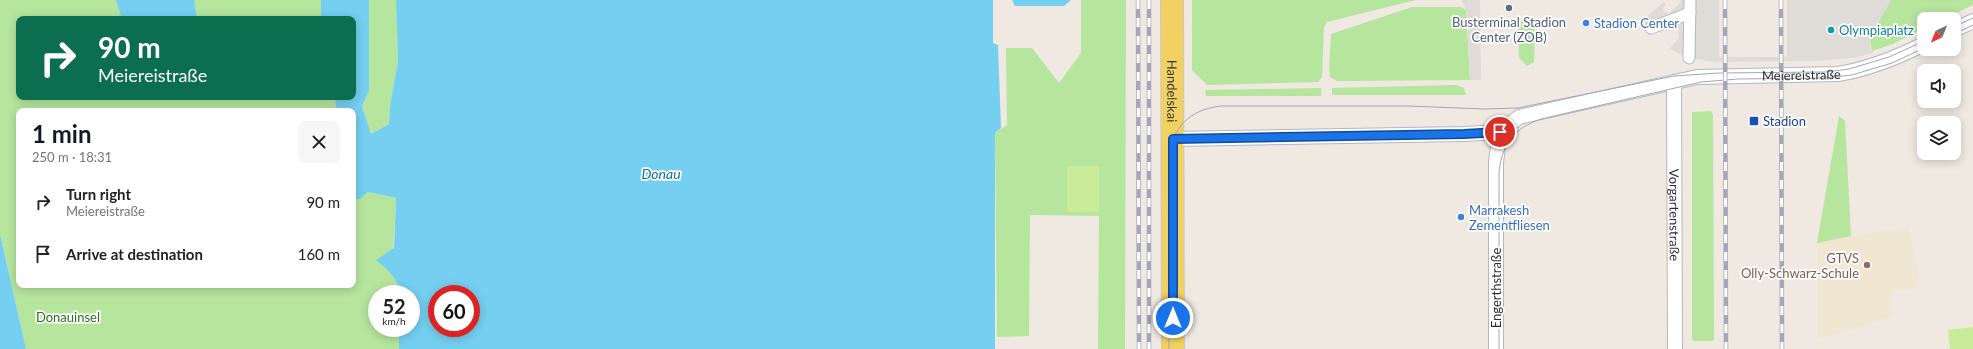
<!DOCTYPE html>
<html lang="en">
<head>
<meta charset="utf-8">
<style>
  body { margin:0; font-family:Lato,sans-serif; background:#f6f6f6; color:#202124; height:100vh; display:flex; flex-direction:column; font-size:15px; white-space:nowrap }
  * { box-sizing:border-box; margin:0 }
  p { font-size:13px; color:#757577 }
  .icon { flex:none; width:22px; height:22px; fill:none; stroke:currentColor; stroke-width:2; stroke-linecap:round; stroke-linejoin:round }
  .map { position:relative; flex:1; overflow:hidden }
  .sheet { position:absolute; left:16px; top:108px; width:340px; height:180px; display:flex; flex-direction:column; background:#fff; border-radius:8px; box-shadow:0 2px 10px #0003 }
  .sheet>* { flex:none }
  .guide { position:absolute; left:16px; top:16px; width:340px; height:84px; border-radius:8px; box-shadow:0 2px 10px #0003; background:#0b6e4f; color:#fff; overflow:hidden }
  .needle { width:26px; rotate:223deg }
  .controls { position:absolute; left:1917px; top:12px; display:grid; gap:8px }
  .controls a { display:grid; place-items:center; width:44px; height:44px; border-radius:8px; background:#fff; box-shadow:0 2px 10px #0003; font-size:20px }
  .speed { position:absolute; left:368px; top:285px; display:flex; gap:8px; font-size:20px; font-weight:700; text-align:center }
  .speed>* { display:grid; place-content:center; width:52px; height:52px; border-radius:50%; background:#fff; box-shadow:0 2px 10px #0003; line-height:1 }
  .speed small { font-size:10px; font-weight:400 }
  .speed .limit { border:6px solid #d22; background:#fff; color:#111 }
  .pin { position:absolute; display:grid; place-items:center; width:34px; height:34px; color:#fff; margin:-17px; border:2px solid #fff; border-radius:50%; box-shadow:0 1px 4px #0007 }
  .me { position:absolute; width:44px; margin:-22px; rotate:0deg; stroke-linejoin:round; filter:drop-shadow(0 0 3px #0008) }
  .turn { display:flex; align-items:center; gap:14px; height:84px; padding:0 16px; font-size:18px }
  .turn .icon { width:52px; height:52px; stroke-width:2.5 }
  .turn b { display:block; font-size:28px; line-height:34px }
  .round { display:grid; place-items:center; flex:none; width:42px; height:42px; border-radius:8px; background:#f6f6f6 }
  .head { display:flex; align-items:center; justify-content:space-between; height:68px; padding:0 16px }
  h1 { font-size:24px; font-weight:700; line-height:30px; color:#111827 }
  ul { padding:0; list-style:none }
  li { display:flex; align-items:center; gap:12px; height:52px; padding:0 16px }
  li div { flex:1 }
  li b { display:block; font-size:15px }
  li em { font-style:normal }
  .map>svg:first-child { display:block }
  .education { fill:#f0e6d1 }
  .green { fill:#b6e59e }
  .pitch { fill:#c9ec9a }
  .plaza { fill:#dfdcd8 }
  .water { fill:#75cff0; fill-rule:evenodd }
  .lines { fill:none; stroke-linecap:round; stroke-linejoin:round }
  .pedestrian-casing { stroke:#b4b7c1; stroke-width:13 }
  .minor-casing { stroke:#b4b7c1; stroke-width:16 }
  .primary-casing { stroke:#c9c9c9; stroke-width:24 }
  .pedestrian { stroke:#fff; stroke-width:11 }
  .minor { stroke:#fff; stroke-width:14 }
  .primary { stroke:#f2d163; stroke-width:22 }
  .tram { stroke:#a3a6b8; stroke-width:1 }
  .rail-casing { stroke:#a3a6b8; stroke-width:4.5 }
  .rail { stroke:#fff; stroke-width:3; stroke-dasharray:9; stroke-linecap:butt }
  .route-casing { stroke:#114b97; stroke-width:10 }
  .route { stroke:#1a73e8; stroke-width:7 }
  .service-dot { fill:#5c6f8a; stroke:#fff; stroke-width:1.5 }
  .shop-dot { fill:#3f7fe0; stroke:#fff; stroke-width:1.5 }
  .culture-dot { fill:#0f9aa8; stroke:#fff; stroke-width:1.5 }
  .transit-dot { fill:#1a4fb4; stroke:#fff; stroke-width:1.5 }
  .education-dot { fill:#8d6e63; stroke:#fff; stroke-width:1.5 }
  .labels { text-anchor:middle; stroke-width:3.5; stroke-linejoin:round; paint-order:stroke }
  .service-label { font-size:13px; fill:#4e5e75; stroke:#fff }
  .shop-label { font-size:13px; fill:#366cbe; stroke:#fff; text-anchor:start }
  .culture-label { font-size:13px; fill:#0d838f; stroke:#fff; text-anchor:start }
  .street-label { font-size:13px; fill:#2e2e2e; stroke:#fff }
  .transit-label { font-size:13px; fill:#164399; stroke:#fff; text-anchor:start }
  .education-label { font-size:13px; fill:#785e54; stroke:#fff; text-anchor:end }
  .park-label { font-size:13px; fill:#2c6e1b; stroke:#fff }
  .water-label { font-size:14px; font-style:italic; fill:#0d6fa3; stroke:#fff }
</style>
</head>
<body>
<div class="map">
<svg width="1973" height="349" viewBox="0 0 1973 349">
  <rect width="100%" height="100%" fill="#efe9e1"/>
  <path class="education" d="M1909 227 1920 287 1889 292 1893 316 1817 340V243Z"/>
  <g class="green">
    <path d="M0 0H321V19H19V97H335L336 111H19V285H353V199H360L368 192 396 198 392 273 399 288V294H377V328H399V349H26L0 234Z"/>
    <path d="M369 0H396L398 61 390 106 389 124 371 134 362 106 369 91Z"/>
    <path d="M1081 0H1126L1125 349H1098L1099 216 1030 215 1029 336 997 337 995 133 1007 125 1006 48H1032L1059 83 1081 53Z"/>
    <path d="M1192 0H1416L1327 22 1324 27 1322 77 1318 82 1207 85 1192 70Z"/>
    <path d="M1891 0H1973V5L1944 19H1924V28L1893 44 1872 51 1870 39 1871 35Z"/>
    <path d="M1412 7H1461L1466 10 1470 80 1337 81 1330 77 1329 68 1331 34Z"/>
    <path d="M1526 16 1535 26 1534 62 1527 66 1519 58 1518 26Z"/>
    <path d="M1456 85 1464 88 1466 95H1332V88Z"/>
    <path d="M1321 88V96H1206L1205 90Z"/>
    <path d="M1711 111 1713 115 1714 339 1713 341H1694L1692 339V113L1693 112Z"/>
    <path d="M1839 116 1845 121 1851 236 1817 243Z"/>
  </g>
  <g class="pitch">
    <rect x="1067" y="166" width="32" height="46"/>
    <path d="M1973 327V349H1950L1948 330Z"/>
  </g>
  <g class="plaza">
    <path d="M1462 0H1480L1481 80H1470L1467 12Z"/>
    <path d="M1681 0H1719V57H1787V0H1891L1871 35 1870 44 1873 53 1854 58 1813 61 1715 62 1689 58 1669 49 1679 38 1678 24 1655 31 1642 20 1664 2 1666 5 1662 9 1668 14 1679 4Z"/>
  </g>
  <g class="water">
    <path d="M116 0H194L197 19H122Z"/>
    <path d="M321 0H369V91L362 106 371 134 389 124 390 106 398 61 396 0H993V43L998 45 1001 128 995 133V349H399V328H411V294H399C399 278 387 269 376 260L394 248 396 198 368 192 360 199H353V111H336L335 97H353V19H321ZM437 294H471V328H437Z"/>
    <path d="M1012 0H1071L1064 6H1015Z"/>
    <path d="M0 234 26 349H0Z"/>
  </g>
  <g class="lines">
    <g class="pedestrian-casing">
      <g id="pedestrian">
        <path d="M1651 28 1690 13"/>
        <path d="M1689 58 1690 0"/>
      </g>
    </g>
    <g class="minor-casing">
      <g id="minor">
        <path d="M1954 30 1973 21"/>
        <path id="s1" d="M1674 82 1675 349"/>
        <path id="s2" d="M1500 132 1519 117 1697 77 1838 74C1869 69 1896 58 1924 44"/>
        <path d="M1173 139 1464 134 1500 132"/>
        <path d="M1496 349V162L1500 132"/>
      </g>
    </g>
    <g class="primary-casing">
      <g id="primary">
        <path id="s3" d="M1172 0 1173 349"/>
      </g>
    </g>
    <use href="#pedestrian" class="pedestrian"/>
    <use href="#minor" class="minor"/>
    <use href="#primary" class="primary"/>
    <g class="tram">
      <path d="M1954 27 1973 18"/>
      <path d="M1954 34 1973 25"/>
      <path d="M1169 349 1170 149C1176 123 1194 109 1221 106H1409L1484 109 1518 108 1674 76 1719 73 1825 72 1849 69 1889 57 1924 41"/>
      <path d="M1499 349V172C1502 144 1514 128 1541 119L1701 82 1738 79 1825 78 1852 75 1892 63 1924 48"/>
    </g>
    <g class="rail-casing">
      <g id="rail">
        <path d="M1138 0 1139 349"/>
        <path d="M1149 0V349"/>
        <path d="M1725 0 1726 349"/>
        <path d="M1781 0 1782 349"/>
      </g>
    </g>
    <use href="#rail" class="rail"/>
  </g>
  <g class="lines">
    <g class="route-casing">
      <path id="route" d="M1173 318V139L1464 134 1500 132"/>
    </g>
    <use href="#route" class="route"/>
  </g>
  <circle class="service-dot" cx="1509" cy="8" r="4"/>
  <g class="shop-dot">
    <circle cx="1586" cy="23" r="4"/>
    <circle cx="1461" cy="217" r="4"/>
  </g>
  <circle class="culture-dot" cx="1831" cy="30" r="4"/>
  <rect class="transit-dot" x="1749" y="116" width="10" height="10" rx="2"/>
  <circle class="education-dot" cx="1867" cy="265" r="4"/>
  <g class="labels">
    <g class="service-label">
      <text x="1509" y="27">Busterminal Stadion<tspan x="1509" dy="15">Center (ZOB)</tspan></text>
    </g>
    <g class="shop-label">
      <text x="1594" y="28">Stadion Center</text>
      <text x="1469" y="215">Marrakesh<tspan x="1469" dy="15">Zementfliesen</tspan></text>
    </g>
    <g class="culture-label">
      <text x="1839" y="35">Olympiaplatz</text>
    </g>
    <g class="street-label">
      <text dy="5" stroke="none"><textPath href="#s2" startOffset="311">Meiereistraße</textPath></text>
      <text dy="5" stroke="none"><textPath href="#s3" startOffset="91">Handelskai</textPath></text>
      <text dy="5" stroke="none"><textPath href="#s1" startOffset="133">Vorgartenstraße</textPath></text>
      <text transform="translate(1496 288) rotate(-90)" y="5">Engerthstraße</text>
    </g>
    <g class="transit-label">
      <text x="1763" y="126">Stadion</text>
    </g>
    <g class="education-label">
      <text x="1859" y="263">GTVS<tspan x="1859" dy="15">Olly-Schwarz-Schule</tspan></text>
    </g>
    <g class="park-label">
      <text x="68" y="322">Donauinsel</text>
    </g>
    <g class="water-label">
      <text x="661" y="179">Donau</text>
    </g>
  </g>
</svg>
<div class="controls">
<a><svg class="needle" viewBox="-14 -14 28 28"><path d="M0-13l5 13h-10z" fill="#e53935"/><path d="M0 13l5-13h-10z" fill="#757577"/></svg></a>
<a><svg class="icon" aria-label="sound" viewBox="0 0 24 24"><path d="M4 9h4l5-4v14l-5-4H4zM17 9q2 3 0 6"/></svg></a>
<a><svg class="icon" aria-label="layers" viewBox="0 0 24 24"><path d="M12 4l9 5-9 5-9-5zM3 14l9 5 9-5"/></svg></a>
</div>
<div class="speed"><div>52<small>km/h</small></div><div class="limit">60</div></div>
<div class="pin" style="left:1500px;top:132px;background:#d93025"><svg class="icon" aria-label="arrive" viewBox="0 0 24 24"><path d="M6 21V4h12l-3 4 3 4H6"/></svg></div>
<svg class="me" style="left:1173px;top:318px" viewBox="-20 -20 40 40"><circle r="17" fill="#1a73e8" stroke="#fff" stroke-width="3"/><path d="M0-11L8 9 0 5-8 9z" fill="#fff"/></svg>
<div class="guide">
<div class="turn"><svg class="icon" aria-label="right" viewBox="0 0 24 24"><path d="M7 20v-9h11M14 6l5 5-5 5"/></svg><div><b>90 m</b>Meiereistraße</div></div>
</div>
<section class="sheet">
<div class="head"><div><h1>1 min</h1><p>250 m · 18:31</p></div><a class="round"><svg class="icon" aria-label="close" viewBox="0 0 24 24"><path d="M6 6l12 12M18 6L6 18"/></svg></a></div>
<ul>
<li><svg class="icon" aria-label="right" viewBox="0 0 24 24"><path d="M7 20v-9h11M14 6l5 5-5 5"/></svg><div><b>Turn right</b><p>Meiereistraße</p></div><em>90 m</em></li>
<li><svg class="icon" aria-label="arrive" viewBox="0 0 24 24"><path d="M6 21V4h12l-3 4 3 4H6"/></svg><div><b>Arrive at destination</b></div><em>160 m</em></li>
</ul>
</section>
</div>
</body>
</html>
